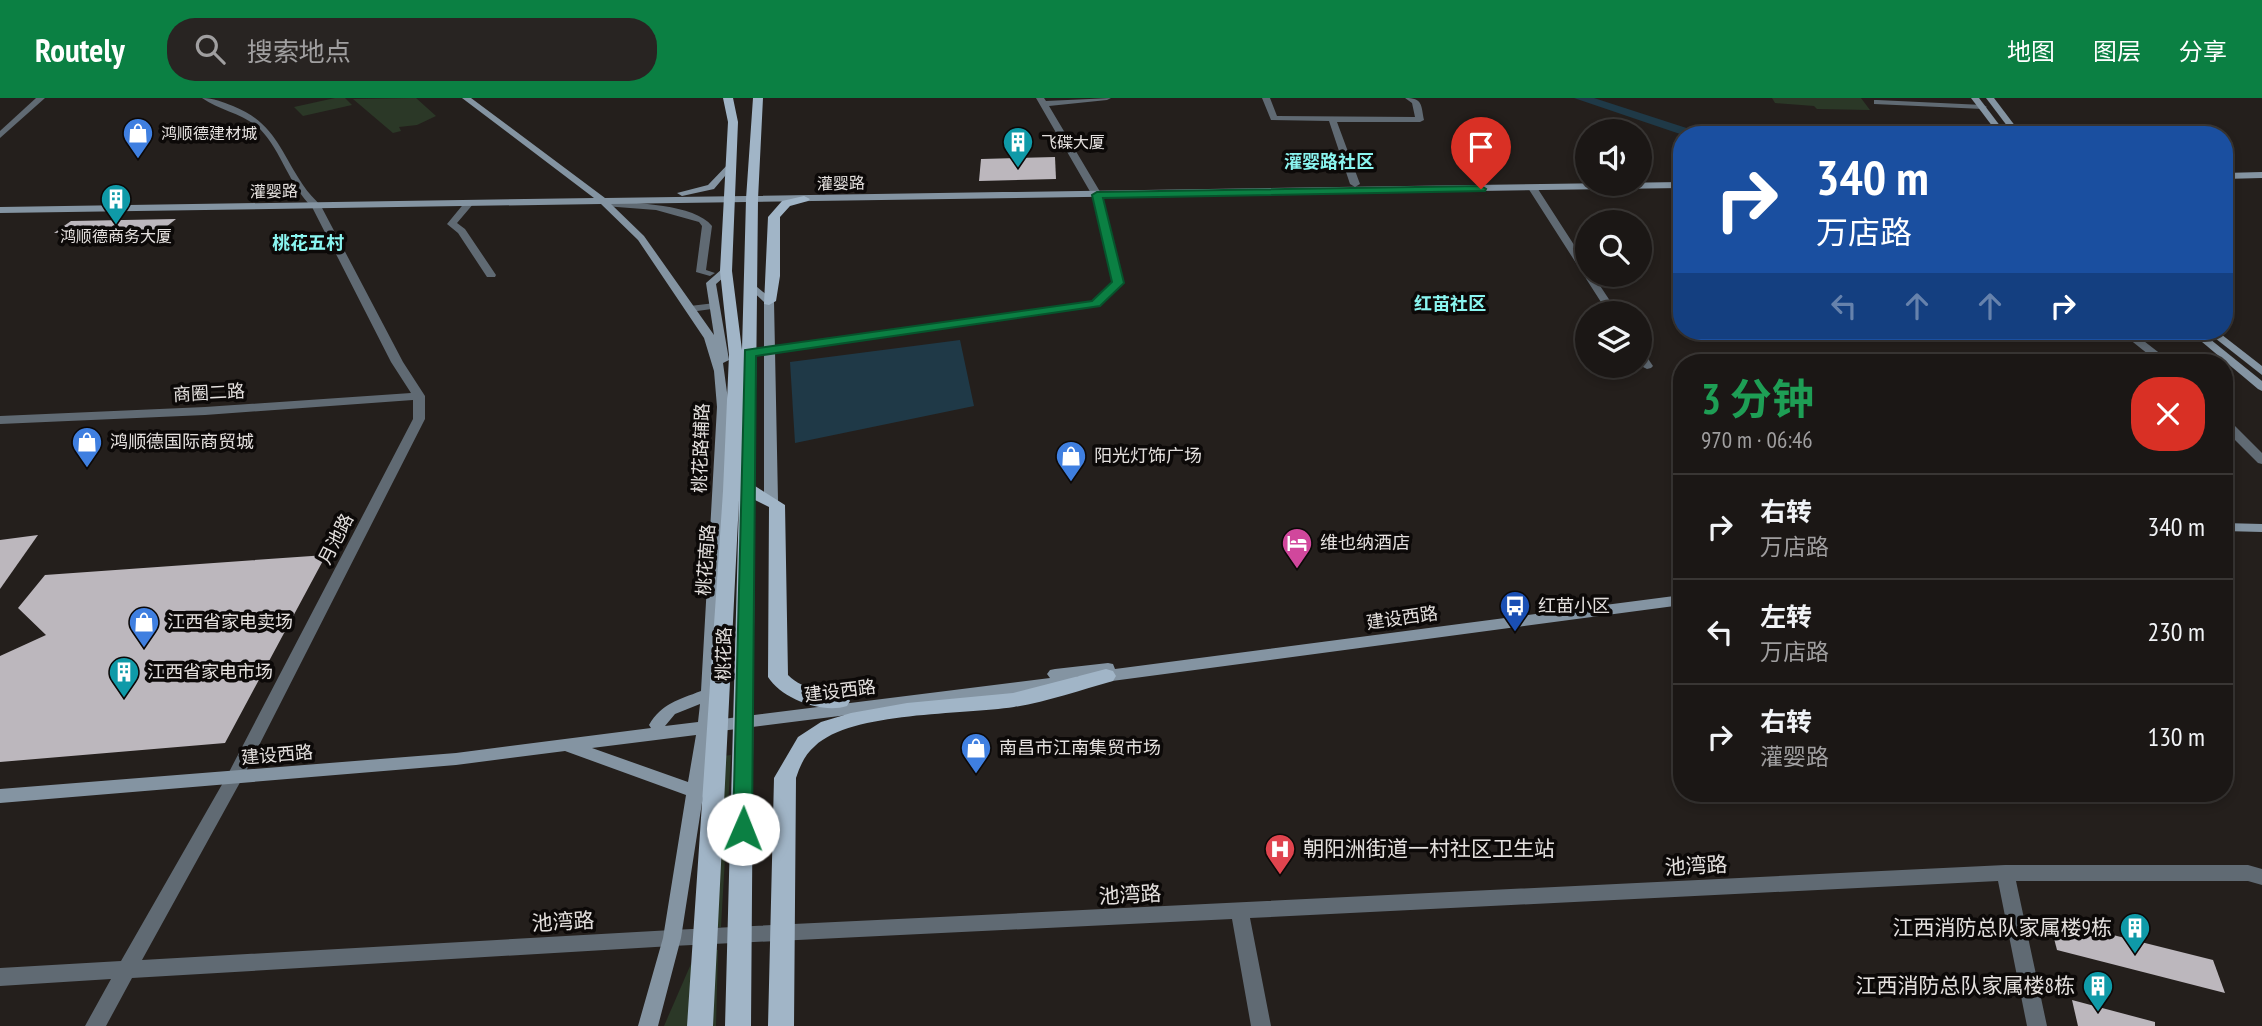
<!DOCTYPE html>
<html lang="zh">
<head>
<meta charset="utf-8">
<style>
  body { margin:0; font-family:"PT Sans Narrow","Noto Sans SC",sans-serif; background:#282422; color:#f1f3f6; height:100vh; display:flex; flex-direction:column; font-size:26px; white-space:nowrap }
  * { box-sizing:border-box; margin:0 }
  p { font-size:23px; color:#a09fa0 }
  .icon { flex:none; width:38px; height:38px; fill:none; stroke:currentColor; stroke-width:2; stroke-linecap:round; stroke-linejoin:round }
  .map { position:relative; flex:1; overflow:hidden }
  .side { position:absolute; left:1673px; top:256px; width:560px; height:448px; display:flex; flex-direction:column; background:#1b1715; border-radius:28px; box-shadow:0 4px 10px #0003,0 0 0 2px #393634 }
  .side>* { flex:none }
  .top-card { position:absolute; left:1673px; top:28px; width:560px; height:214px; border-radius:28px; box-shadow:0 4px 10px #0003,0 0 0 2px #393634; background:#1a4fa0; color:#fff; overflow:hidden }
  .controls { position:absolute; left:1575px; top:21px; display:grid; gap:14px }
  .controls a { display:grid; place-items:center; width:77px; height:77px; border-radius:50%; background:#1b1715; box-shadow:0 4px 10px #0003,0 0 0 2px #393634; font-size:35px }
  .pin { position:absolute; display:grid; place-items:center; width:60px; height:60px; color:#fff; margin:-72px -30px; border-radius:50% 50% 50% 0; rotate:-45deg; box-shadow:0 0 7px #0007 }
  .pin .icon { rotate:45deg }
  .me { position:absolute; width:77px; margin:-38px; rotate:1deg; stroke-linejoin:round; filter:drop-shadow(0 0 5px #0008) }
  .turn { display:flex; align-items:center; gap:24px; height:147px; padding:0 28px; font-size:32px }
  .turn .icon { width:91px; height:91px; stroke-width:2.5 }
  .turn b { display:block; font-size:49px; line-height:60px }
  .lanes { display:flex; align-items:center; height:66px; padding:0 28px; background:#0003; justify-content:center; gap:35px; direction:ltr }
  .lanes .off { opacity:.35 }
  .round { display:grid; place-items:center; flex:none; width:74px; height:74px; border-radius:28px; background:#282422 }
  .head { display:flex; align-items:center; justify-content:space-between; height:119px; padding:0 28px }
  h1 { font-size:42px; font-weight:700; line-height:52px; color:#1e9e55 }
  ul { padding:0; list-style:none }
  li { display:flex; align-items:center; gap:21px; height:105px; padding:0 28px; border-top:2px solid #393634 }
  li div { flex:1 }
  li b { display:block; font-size:26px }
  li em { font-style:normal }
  header { display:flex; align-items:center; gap:42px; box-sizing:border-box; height:98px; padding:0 35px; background:#0b8043; color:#fff }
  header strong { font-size:33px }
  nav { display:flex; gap:38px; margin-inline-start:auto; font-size:24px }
  .search { width:490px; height:63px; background:#282422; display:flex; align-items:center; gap:18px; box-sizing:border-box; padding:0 24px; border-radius:28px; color:#a09fa0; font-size:26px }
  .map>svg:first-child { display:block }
  .green { fill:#2b3827 }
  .water { fill:#1f3947 }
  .building { fill:#bcb7bd }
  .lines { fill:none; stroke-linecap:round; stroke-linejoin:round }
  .minor { fill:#606a73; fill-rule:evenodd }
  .tertiary { fill:#606a73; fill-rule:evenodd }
  .secondary { fill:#8494a2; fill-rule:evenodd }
  .primary { fill:#a1b5c7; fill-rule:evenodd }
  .route { fill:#0b8043; stroke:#07532c; stroke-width:2 }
  .labels { text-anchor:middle; stroke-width:7; stroke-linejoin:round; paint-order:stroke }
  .far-poi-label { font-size:16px; fill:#e4e0de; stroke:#0c0908; text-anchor:start }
  .far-street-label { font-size:16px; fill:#e4e0de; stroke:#0c0908 }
  .far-quarter-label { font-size:18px; font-weight:bold; fill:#8af5f0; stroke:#0c0908 }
  .street-label { font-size:18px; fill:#e4e0de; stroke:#0c0908 }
  .poi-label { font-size:18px; fill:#e4e0de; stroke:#0c0908; text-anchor:start }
  .near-poi-label { font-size:21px; fill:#e4e0de; stroke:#0c0908; text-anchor:end }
  .near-street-label { font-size:21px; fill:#e4e0de; stroke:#0c0908 }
</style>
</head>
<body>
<header>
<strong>Routely</strong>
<div class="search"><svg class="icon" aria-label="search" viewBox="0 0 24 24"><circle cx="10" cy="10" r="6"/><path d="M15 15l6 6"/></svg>搜索地点</div>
<nav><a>地图</a><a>图层</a><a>分享</a></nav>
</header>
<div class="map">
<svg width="2262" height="928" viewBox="0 0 2262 928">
  <rect width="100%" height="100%" fill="#241f1c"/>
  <g class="green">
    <path d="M335 0H345L352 7 303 18 294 9Z"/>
    <path d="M416 0 436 18 417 27 399 29 401 33 393 35 353 1Z"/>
    <path d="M1772 0H1861L1870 12 1817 11 1814 8 1775 5Z"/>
    <path d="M731 657 721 829 697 832 715 659Z"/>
    <path d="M697 852H718L716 928H664Z"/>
  </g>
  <g class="water">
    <path d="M1574 0H1594L1708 37H1683Z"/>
    <path d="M960 242 974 308 795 345 790 264Z"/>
  </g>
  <g class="building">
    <path d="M1055 59 1056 81 979 83 981 61Z"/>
    <path d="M176 121 161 133 54 135 71 123Z"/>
    <path d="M38 437 0 491V442Z"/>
    <path d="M326 457 225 645 0 664V558L46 537 18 510 45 477Z"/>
    <path d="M2049 821 2213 862 2225 895 2057 852Z"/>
    <path d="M2072 902 2155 924V928H2078Z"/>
  </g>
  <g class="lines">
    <g class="minor">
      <path d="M202 0C214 0 222 4 233 8 275 25 280 53 303 87 308 95 315 101 321 108L403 264 425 298V321L243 679 142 862 672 832 2005 767H2248L2262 771V787L2248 783H2016L2047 928H2027L1998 783 1250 820 1271 928H1251L1232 821 672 848 132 880 106 928H85L111 881 0 888V870L121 863 228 676 413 321V302L205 317 0 326V318L205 309 411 295 391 264 312 109C289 87 282 54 260 31 243 15 220 13 202 0Z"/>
      <path d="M1036 0H1044L1046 3 1111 0 1107 2 1049 8 1102 97 1123 185 1099 208 746 257 744 255 750 252 1092 203 1113 184 1092 97Z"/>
      <path d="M1262 0H1270L1277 18 1415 19 1412 5 1405 0C1423 0 1421 7 1424 22L1420 24H1337L1360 86 1355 89 1350 86 1329 23 1271 22Z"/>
      <path d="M1877 2 1983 7 1987 9 1983 11 1874 6V2Z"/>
      <path d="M1530 88H1536L1587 167V177H1593L1618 215H1608L1528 90Z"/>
      <path d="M469 102 474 105 457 125 465 131 496 177 495 179H487L458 135 447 126 466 103Z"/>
      <path d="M715 205 719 206V210L690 214 685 211 690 208Z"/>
      <path d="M2119 233H2131L2171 264H2158Z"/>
      <path d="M1640 254 1644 255 1653 268 1651 270 1647 271 1641 268Z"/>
      <path d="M2224 320 2228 321 2262 355V366L2258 365 2224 331Z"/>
    </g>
    <g class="tertiary">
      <path d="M36 0H45L0 40V33Z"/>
      <path d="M607 103C634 105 695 106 712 128L706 172 715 175 710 178 696 174 702 128 699 124 656 112 604 108V104Z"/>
    </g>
    <g class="secondary">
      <path d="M462 0H471L605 100 1682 84V90L611 106 644 138 714 237 706 185 722 171 731 173 716 186 729 262 723 265 729 309 715 622 1050 580 1047 576 1050 572 1055 571 1108 565 1113 566 1115 571 1682 497V507L1097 585 1092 583 1090 577 1076 579 1078 583 1076 587 1070 589 713 634 681 840 658 928H638L663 840 686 697 565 653 456 667 0 705V691L456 655 651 630 649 627C662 605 678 602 701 593L717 309 714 273 704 240 638 142 601 106 0 115V109L594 100ZM700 606 698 624 665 628 675 616ZM696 637 688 684 592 650Z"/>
      <path d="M1971 0H1979L2007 37H1999Z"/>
      <path d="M1986 0H1994L2022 37H2014Z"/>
      <path d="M732 62 736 65 714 91 682 98 677 95 708 87Z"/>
      <path d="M2262 74V80L2224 81V75Z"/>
      <path d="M751 184 774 203 778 403 771 407 764 403V204L746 187Z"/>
      <path d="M2189 233H2200L2262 283V293L2258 291Z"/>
      <path d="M2206 233H2217L2262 268V277Z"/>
      <path d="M2224 425 2262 426V434L2224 433Z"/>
    </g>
    <g class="primary">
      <path d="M723 0H733L738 24 732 173 742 252 746 101 753 0H763L758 101 755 388 785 407 788 577C805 594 826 591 847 598L850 603 847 608C822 616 782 601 768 579L769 409 755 402 751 928H725L739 402 713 928H687L723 393 729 257 720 173 728 24Z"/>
      <path d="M804 98 810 101 808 103 790 108 780 119V178L776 203 769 207 764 206 768 119 782 103Z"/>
      <path d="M1106 571 1113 573 1116 578 1113 583C1080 592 1047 604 1014 609 963 617 852 613 815 648 805 656 800 668 796 680L794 928H768L774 680 798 639 821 624 851 615 907 605 1013 595Z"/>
    </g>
  </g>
  <path class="route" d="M1481 88 1486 91 1485 93 1103 100 1124 185 1100 208 756 258 752 731 750 736H735L733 731 745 252 1092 203 1112 184 1092 97 1097 94Z"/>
  <defs>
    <g id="shop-pin" transform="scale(1.575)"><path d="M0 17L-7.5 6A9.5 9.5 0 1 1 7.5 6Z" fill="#3f7fe0" stroke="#0c0908"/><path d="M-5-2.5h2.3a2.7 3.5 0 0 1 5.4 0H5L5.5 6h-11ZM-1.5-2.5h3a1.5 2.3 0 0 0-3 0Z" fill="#fff"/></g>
    <g id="building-pin" transform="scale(1.575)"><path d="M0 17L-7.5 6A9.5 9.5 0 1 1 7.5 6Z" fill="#0f9aa8" stroke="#0c0908"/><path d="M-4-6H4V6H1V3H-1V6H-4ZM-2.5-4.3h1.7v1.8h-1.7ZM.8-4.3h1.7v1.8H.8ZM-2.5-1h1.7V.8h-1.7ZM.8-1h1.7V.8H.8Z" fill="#fff"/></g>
    <g id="hotel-pin" transform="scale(1.575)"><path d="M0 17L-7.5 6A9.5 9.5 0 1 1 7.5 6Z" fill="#d1479c" stroke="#0c0908"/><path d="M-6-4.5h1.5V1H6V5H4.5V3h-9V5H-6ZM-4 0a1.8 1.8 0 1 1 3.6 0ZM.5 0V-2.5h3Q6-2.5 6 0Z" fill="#fff"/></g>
    <g id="bus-pin" transform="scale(1.575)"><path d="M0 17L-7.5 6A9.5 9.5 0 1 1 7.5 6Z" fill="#1a4fb4" stroke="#0c0908"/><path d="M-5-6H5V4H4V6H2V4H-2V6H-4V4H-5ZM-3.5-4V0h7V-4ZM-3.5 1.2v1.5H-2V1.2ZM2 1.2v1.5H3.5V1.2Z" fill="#fff"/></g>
    <g id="hospital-pin" transform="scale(1.575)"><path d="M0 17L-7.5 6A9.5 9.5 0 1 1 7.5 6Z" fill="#e0444e" stroke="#0c0908"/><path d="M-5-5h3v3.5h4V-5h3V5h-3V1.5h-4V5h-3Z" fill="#fff"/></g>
  </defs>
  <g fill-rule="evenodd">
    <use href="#shop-pin" x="138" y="35"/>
    <use href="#building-pin" x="1018" y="44"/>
    <use href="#building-pin" x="116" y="101"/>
    <use href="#shop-pin" x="87" y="344"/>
    <use href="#shop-pin" x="1071" y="358"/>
    <use href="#hotel-pin" x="1297" y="445"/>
    <use href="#bus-pin" x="1515" y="508"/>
    <use href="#shop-pin" x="144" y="524"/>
    <use href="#building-pin" x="124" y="574"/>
    <use href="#shop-pin" x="976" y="650"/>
    <use href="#hospital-pin" x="1280" y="751"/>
    <use href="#building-pin" x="2135" y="830"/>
    <use href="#building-pin" x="2098" y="888"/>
  </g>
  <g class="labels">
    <g class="far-poi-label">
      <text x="161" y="41">鸿顺德建材城</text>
      <text x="1041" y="50">飞碟大厦</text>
      <text x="116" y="144" text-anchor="middle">鸿顺德商务大厦</text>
    </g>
    <g class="far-street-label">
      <text transform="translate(841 85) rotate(-1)" y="6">灌婴路</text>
      <text transform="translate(274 93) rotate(-1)" y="6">灌婴路</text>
    </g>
    <g class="far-quarter-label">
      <text x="1329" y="70">灌婴路社区</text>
      <text x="308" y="151">桃花五村</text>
      <text x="1450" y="212">红苗社区</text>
    </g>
    <g class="street-label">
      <text transform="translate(209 295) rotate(-3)" y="6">商圈二路</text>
      <text transform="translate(701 350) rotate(-88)" y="6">桃花路辅路</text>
      <text transform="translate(336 441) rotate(-63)" y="6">月池路</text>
      <text transform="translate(706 462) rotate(-86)" y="6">桃花南路</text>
      <text transform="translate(1402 520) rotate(-8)" y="6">建设西路</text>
      <text transform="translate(724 556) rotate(-89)" y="6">桃花路</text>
      <text transform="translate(840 593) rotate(-7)" y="6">建设西路</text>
      <text transform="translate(277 657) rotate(-5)" y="6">建设西路</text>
    </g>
    <g class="poi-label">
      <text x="110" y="350">鸿顺德国际商贸城</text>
      <text x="1094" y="364">阳光灯饰广场</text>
      <text x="1320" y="451">维也纳酒店</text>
      <text x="1538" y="514">红苗小区</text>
      <text x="167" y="530">江西省家电卖场</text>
      <text x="147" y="580">江西省家电市场</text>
      <text x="999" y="656">南昌市江南集贸市场</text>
    </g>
    <g class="near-poi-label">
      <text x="1303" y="758" text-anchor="start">朝阳洲街道一村社区卫生站</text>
      <text x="2112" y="837">江西消防总队家属楼9栋</text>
      <text x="2075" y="895">江西消防总队家属楼8栋</text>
    </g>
    <g class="near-street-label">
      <text transform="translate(1696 768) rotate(-3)" y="7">池湾路</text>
      <text transform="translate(1130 797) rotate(-3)" y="7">池湾路</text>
      <text transform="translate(563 824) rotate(-3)" y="7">池湾路</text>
    </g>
  </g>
</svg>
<div class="controls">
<a><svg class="icon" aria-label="sound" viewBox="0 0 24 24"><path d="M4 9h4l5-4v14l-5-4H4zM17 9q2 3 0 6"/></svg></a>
<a><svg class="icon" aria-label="search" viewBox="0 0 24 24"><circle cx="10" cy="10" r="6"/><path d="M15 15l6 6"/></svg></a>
<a><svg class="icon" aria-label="layers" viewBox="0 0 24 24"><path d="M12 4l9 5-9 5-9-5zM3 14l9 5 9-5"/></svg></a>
</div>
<div class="pin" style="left:1481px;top:91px;background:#d93025"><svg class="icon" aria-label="arrive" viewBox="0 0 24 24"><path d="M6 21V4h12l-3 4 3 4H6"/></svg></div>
<svg class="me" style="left:743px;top:731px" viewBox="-20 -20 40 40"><circle r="19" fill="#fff"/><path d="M0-13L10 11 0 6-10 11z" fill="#0b8043"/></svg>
<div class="top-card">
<div class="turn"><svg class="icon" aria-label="right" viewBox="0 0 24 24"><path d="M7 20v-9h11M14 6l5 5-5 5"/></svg><div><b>340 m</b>万店路</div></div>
<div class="lanes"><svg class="icon off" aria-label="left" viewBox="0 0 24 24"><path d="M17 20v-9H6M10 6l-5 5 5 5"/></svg><svg class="icon off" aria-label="ahead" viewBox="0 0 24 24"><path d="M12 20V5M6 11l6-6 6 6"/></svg><svg class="icon off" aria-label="ahead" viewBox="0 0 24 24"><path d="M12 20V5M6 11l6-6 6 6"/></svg><svg class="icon" aria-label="right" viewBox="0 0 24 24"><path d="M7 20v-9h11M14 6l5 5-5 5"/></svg></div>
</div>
<section class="side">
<div class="head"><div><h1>3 分钟</h1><p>970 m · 06:46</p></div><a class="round" style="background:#d93025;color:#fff"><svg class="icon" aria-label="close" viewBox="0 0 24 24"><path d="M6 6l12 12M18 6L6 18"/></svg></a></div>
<ul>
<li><svg class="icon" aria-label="right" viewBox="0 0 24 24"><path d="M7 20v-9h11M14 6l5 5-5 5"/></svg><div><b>右转</b><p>万店路</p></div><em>340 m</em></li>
<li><svg class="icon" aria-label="left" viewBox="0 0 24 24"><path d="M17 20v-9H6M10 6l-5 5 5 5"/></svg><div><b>左转</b><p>万店路</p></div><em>230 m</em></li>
<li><svg class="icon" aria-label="right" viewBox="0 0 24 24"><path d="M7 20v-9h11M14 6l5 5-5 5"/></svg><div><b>右转</b><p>灌婴路</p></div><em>130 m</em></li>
</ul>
</section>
</div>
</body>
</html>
